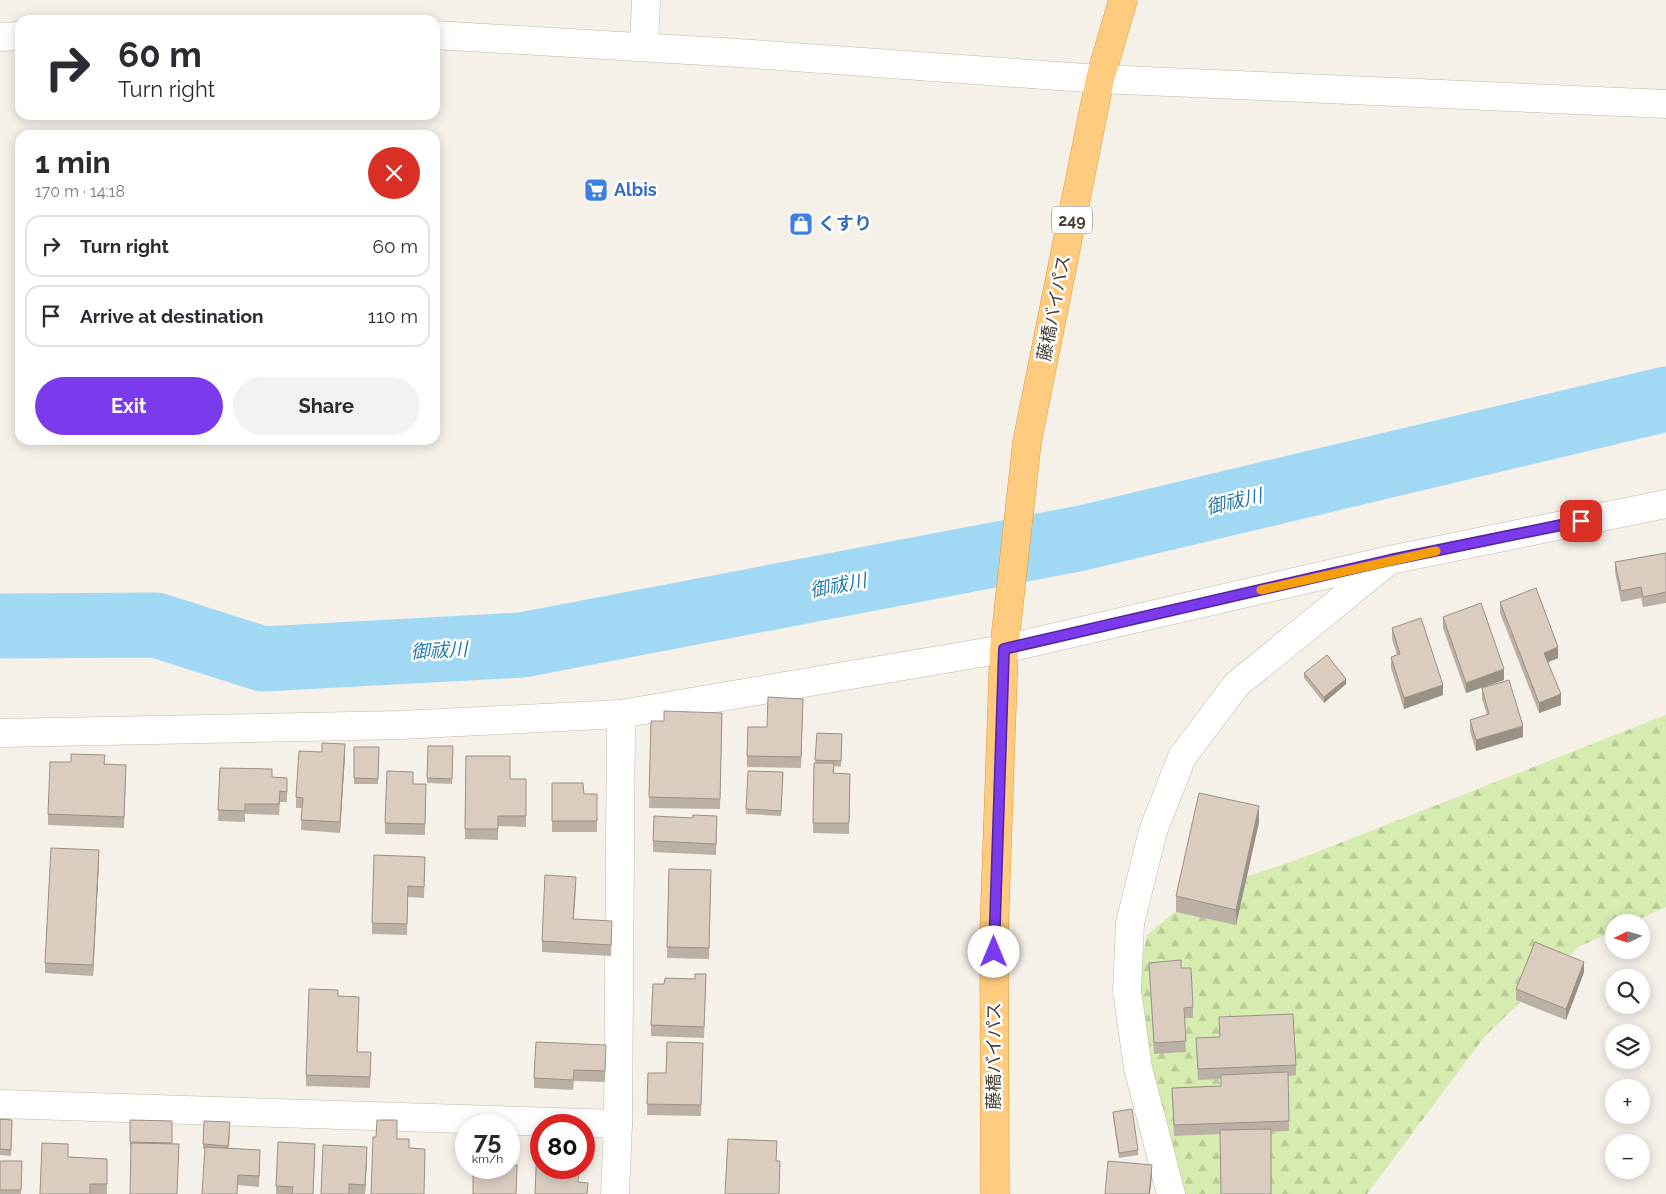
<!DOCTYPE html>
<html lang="en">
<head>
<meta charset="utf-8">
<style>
  body { margin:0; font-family:Raleway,"Noto Sans JP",sans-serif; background:#f2f2f3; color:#2b2b33; height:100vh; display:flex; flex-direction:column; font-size:19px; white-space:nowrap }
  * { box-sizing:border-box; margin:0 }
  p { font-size:16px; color:#7c7c81 }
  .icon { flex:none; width:28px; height:28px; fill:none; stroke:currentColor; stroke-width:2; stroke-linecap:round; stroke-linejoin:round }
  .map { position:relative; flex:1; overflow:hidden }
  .panel { position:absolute; left:15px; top:130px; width:425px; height:315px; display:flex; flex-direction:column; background:#fff; border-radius:15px; box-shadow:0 2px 12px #0003 }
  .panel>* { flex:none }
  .hud { position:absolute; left:15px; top:15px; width:425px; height:105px; border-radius:15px; box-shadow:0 2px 12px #0003; background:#fff; color:#2b2b33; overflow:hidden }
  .needle { width:32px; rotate:265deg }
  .tools { position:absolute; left:1605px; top:914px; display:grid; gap:10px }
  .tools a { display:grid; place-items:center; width:45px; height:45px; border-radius:50%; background:#fff; box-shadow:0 2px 12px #0003; font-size:25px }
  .speed { position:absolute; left:455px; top:1114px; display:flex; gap:10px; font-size:25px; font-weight:700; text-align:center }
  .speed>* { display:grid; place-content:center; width:65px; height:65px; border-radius:50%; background:#fff; box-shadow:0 2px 12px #0003; line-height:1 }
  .speed small { font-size:12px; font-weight:400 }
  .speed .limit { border:8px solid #d22; background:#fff; color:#111 }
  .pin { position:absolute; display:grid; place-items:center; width:42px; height:42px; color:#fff; margin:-21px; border-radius:10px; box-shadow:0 2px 8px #0006 }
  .me { position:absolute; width:55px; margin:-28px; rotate:0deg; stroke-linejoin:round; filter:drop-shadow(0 0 4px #0008) }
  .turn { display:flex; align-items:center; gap:18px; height:105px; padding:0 20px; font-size:22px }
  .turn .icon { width:65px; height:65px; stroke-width:2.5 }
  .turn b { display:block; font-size:35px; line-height:42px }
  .round { display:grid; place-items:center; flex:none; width:52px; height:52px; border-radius:26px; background:#f2f2f3 }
  .head { display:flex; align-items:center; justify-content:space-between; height:85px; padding:0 20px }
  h1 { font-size:30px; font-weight:700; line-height:38px }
  .cta { display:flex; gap:10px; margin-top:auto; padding:10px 20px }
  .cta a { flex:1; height:58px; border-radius:30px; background:#7c3aed; color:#fff; font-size:20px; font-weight:700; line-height:58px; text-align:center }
  .cta a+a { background:#f2f2f3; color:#2b2b33 }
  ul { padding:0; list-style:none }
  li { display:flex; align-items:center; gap:15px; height:62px; margin:0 10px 8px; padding:0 10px; border:2px solid #e1e1e2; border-radius:15px }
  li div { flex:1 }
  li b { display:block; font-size:19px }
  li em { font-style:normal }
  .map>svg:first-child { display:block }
  .forest { fill:url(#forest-firs) }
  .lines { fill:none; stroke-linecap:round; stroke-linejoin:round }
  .river { stroke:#a1d9f4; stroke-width:65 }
  .minor-casing { stroke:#c1b7aa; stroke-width:29 }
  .tertiary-casing { stroke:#c1b7aa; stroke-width:29 }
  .trunk-casing { stroke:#e59431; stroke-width:29 }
  .minor { stroke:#fff; stroke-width:28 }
  .tertiary { stroke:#fff; stroke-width:28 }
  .trunk { stroke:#ffcc7f; stroke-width:28 }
  .wall { fill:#bbb0a5 }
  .shaded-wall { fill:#999086 }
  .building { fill:#dacdc0; stroke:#999086 }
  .route-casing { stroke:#51269a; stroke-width:12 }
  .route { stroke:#7c3aed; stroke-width:9 }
  .slow { stroke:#f59e0b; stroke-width:9 }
  .labels { text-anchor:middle; stroke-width:5; stroke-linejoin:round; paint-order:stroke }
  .shield { fill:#fff; stroke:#7f7972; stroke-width:1 }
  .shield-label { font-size:16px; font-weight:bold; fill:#484036 }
  .shop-label { font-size:18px; font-weight:bold; fill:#366cbe; stroke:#fff; text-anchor:start }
  .street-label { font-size:18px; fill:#484036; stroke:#fff }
  .water-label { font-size:19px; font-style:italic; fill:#277da9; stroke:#fff }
</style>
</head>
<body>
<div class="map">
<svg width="1666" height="1194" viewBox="0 0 1666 1194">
  <defs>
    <pattern id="forest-firs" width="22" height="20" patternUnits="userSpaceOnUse" patternTransform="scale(1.25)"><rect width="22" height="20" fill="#d5ebaf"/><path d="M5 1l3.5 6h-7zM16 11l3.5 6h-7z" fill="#b8cb97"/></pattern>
  </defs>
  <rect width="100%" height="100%" fill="#f5f0e8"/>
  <path class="forest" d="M1666 715V907L1632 922H1614V931L1578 947 1485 1036 1367 1194H1168L1129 1021 1147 935 1199 892 1294 861Z"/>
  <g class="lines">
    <path class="river" d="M0 626 156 625 263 659 522 645 1082 538 1666 399"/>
    <g class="minor-casing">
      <g id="minor">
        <path d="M644 47 646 0"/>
        <path d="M0 733 401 725 621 714 1004 649 1390 560 1666 504"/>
        <path d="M0 1104 618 1124"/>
        <path d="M615 1194 618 1124 621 714"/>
        <path d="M1171 1194 1138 1068 1127 991 1130 923 1153 831 1182 757 1236 685 1385 564"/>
      </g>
    </g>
    <g class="tertiary-casing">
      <g id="tertiary">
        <path d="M435 35 738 53 1100 79 1666 104"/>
        <path d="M0 37 20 36"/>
      </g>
    </g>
    <g class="trunk-casing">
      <path id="trunk" d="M995 1194 994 933 1004 649 1027 442 1100 79 1123 0"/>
    </g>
    <use href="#minor" class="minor"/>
    <use href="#tertiary" class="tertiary"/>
    <use href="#trunk" class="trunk"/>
  </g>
  <g class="wall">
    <path d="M1666 553V603L1643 607 1641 598 1621 602 1615 572V562Z"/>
    <path d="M1500 602 1558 658 1548 662 1561 705 1539 713 1500 613Z"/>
    <path d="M1443 617 1504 680 1466 693 1443 628Z"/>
    <path d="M1392 628 1443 695 1404 709 1391 668V657L1397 655 1392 639Z"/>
    <path d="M1304 673 1346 684 1324 703 1304 678Z"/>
    <path d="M1482 688 1523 737 1476 751 1470 731V720L1487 715 1482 699Z"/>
    <path d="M803 710 801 768 747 767V756L767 727Z"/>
    <path d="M722 713 720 809 649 808 651 721H664Z"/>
    <path d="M817 733 842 734 841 767 834 766V773L850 774 849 834 813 833 814 763H815Z"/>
    <path d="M428 746H453L452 784 427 783Z"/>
    <path d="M354 747H379L378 784H354Z"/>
    <path d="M345 755 340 833 301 830 302 808H296V797Z"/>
    <path d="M466 756 510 779H526V827L498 826V840L465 839Z"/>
    <path d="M105 764 126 776 124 828 48 825V814Z"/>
    <path d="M220 768 272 777 287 778V802H280L279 815 245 814V822L218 821Z"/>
    <path d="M783 777 781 816 746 814V809Z"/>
    <path d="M552 783 584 794H597V832H552Z"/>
    <path d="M413 784H426L425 835 385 834V823Z"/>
    <path d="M693 818 717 827 716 855 653 852V841Z"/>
    <path d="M1259 822 1236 925 1176 912V896Z"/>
    <path d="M99 861 93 976 45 973V963Z"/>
    <path d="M425 868 424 898 408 897 407 935 372 934V923Z"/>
    <path d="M669 869 711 881 709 959 667 958Z"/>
    <path d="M576 888 574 919 612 932 611 956 542 952V941Z"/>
    <path d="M1149 963 1181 968 1193 1007V1018H1184L1186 1052 1154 1054Z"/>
    <path d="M1584 972 1566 1020 1516 1000V989Z"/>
    <path d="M706 974 704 1038 651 1036V1025L664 984 695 979Z"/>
    <path d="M338 996 358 1052 371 1063 370 1088 306 1086V1075Z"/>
    <path d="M1196 1038 1296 1065V1075L1288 1076 1289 1131 1174 1136 1172 1088 1221 1086V1079L1198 1080Z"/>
    <path d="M703 1043 701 1116 647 1115 648 1073H666Z"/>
    <path d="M606 1056 605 1082 574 1081 573 1090 534 1088V1078Z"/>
    <path d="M1113 1112 1138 1150V1155L1119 1158 1113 1117Z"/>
    <path d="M0 1119 12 1120 11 1156 0 1155Z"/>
    <path d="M130 1120 172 1121V1144L179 1155 130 1147Z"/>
    <path d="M230 1128 229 1149 260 1161 259 1187 238 1185 237 1194H202L205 1149H203V1144Z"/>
    <path d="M315 1154 313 1194H276V1186Z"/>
    <path d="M68 1157 107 1159V1194H40Z"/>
    <path d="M367 1158 365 1194H321Z"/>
    <path d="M0 1161H22L21 1194H0Z"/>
  </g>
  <g class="shaded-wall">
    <path d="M1558 647V658L1544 664V653Z"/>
    <path d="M1504 669V680L1466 693V683Z"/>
    <path d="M1346 679V684L1324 703V697Z"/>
    <path d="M1443 685V695L1404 709V698Z"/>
    <path d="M1561 694V705L1539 713V703Z"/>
    <path d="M1523 726V737L1476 751V740Z"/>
    <path d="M345 744V755L340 833V822Z"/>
    <path d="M1259 806V822L1236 925V910Z"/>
    <path d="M99 850V861L93 976V965Z"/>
    <path d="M1584 962V972L1566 1020V1009Z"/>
    <path d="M367 1147V1158L365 1194V1185Z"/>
    <path d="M1152 1165V1176L1150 1194H1149Z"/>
  </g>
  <g class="building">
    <path d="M1666 553V592L1643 597 1641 587 1621 591 1615 562Z"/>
    <path d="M1536 588 1558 647 1544 653 1561 694 1539 703 1500 602Z"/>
    <path d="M1481 603 1504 669 1466 683 1443 617Z"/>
    <path d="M1421 618 1443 685 1404 698 1391 657 1400 654 1392 628Z"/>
    <path d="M1327 655 1346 679 1324 697 1304 673Z"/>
    <path d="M1509 680 1523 726 1476 740 1470 720 1489 714 1482 688Z"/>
    <path d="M768 697 803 699 801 757 747 756 748 727H767Z"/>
    <path d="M664 711 722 713 720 799 649 797 651 721H664Z"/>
    <path d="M817 733 842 734 841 761 815 760Z"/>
    <path d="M322 743 345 744 340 822 301 820 303 798 296 797 299 751 322 752Z"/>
    <path d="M428 746H453L452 779 427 778Z"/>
    <path d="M354 747H379L378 779 354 778Z"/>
    <path d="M71 754 105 755 104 764 126 765 124 817 48 814 50 762H71Z"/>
    <path d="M466 756H510V779H526V816H498V829H465Z"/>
    <path d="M814 763H834L833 773 850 774 849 823H813Z"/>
    <path d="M220 768 272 769V777L287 778V792L280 791 279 804H245V811L218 810Z"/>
    <path d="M387 771 413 772V784H426L425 824 385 823Z"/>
    <path d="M748 771 783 772 781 811 746 809Z"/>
    <path d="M552 783H583L584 794H597V821H552Z"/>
    <path d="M1199 793 1259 806 1236 910 1176 896Z"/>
    <path d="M693 815 717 816 716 844 653 841 654 816 693 818Z"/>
    <path d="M51 848 99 850 93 965 45 963Z"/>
    <path d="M374 855 425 857 424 887 408 886 407 924 372 923Z"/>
    <path d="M669 869 711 870 709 948 667 947Z"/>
    <path d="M545 875 576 877 573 919 612 921 611 945 542 941Z"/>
    <path d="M1535 942 1584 962 1566 1009 1516 989Z"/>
    <path d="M1181 960V968H1191L1193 1007 1184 1008 1186 1041 1154 1043 1149 963Z"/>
    <path d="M695 974H706L704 1027 651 1025 653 984H664L665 978 695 979Z"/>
    <path d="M309 989 338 990V996L359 997 357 1052H371L370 1077 306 1075Z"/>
    <path d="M1293 1014 1296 1065 1198 1069 1196 1038 1220 1037 1219 1017Z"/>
    <path d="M536 1042 606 1045 605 1071 574 1070 573 1080 534 1078Z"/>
    <path d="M667 1042 703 1043 701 1105 647 1104 648 1073H666Z"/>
    <path d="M1288 1072 1289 1121 1174 1125 1172 1088 1221 1086V1075Z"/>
    <path d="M1132 1109 1138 1150 1119 1153 1113 1112Z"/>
    <path d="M0 1119 12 1120 11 1150 0 1149Z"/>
    <path d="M130 1120 172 1121V1143L130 1142Z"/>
    <path d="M377 1120H397V1139H409V1148L425 1149 424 1194H371L373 1137H376Z"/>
    <path d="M204 1121 230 1122 228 1146 203 1144Z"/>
    <path d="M1271 1129V1194H1221L1220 1130Z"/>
    <path d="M728 1139 777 1141 776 1161H780L779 1194H725Z"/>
    <path d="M278 1142 315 1144 313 1194H292L293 1187 276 1186Z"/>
    <path d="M42 1143 68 1144V1157L107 1159V1184H90V1194H40Z"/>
    <path d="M131 1143 179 1144 177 1194H130Z"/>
    <path d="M323 1145 367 1147 365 1185 349 1184V1194H321Z"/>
    <path d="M537 1145H541V1168H579L578 1182 588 1183 587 1194H535Z"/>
    <path d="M205 1147 260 1150 259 1176 238 1175 237 1194H202Z"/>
    <path d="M0 1161H22L21 1190H0Z"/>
    <path d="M1108 1161 1152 1165 1149 1194H1105Z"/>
    <path d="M509 1165H517L516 1194H473V1168H509Z"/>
  </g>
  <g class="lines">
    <g class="route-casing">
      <path id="route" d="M994 952 1004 649 1390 560 1581 521"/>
    </g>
    <use href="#route" class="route"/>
    <path class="slow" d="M1261 590 1436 551"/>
  </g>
  <defs>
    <g id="supermarket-square" transform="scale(1.25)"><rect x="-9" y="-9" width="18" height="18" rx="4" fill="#3f7fe0" stroke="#fff"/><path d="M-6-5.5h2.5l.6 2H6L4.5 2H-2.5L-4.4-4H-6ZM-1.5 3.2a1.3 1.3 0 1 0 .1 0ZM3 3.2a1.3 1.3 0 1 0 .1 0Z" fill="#fff"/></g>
    <g id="shop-square" transform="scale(1.25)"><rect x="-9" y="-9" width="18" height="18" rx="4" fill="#3f7fe0" stroke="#fff"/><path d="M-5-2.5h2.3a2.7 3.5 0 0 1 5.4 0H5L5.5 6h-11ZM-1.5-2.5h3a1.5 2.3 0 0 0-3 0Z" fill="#fff"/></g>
  </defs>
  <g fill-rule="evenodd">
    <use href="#supermarket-square" x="596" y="190"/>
    <use href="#shop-square" x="801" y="224"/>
  </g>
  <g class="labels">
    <rect class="shield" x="1052" y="206.5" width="40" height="27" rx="4"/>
    <g class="shield-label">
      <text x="1072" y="226">249</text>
    </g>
    <g class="shop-label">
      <text x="614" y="196">Albis</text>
      <text x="818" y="230">くすり</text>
    </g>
    <g class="street-label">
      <text transform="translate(1054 308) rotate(-79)" y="6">藤橋バイパス</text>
      <text transform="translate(994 1056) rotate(-90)" y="6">藤橋バイパス</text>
    </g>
    <g class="water-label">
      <text transform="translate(1234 501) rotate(-13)" y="7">御祓川</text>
      <text transform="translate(838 585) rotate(-11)" y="7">御祓川</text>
      <text transform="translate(439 650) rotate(-3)" y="7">御祓川</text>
    </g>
  </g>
</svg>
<div class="tools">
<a><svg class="needle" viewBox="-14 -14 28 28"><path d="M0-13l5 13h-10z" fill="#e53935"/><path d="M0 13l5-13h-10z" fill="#7c7c81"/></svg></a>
<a><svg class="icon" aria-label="search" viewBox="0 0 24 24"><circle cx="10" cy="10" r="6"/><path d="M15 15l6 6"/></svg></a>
<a><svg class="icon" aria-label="layers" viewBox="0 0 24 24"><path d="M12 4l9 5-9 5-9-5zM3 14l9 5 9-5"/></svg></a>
<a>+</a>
<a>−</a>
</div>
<div class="speed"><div>75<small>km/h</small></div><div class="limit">80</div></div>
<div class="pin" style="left:1581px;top:521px;background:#d93025"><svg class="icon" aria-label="arrive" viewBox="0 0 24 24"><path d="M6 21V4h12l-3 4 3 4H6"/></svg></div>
<svg class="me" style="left:994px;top:952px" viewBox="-20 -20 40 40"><circle r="19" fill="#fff"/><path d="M0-13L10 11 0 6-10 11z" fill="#7c3aed"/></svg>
<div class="hud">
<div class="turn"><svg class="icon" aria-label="right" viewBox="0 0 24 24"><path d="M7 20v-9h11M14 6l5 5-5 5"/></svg><div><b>60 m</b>Turn right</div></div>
</div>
<section class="panel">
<div class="head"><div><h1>1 min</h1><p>170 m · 14:18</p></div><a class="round" style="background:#d93025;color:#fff"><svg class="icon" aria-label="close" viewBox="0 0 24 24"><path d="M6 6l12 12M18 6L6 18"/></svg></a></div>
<ul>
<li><svg class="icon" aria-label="right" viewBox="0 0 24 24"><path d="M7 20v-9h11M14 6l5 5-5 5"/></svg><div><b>Turn right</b></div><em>60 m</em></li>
<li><svg class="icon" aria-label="arrive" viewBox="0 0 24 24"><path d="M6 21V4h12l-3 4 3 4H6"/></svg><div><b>Arrive at destination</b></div><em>110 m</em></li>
</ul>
<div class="cta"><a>Exit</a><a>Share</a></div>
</section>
</div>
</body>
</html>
